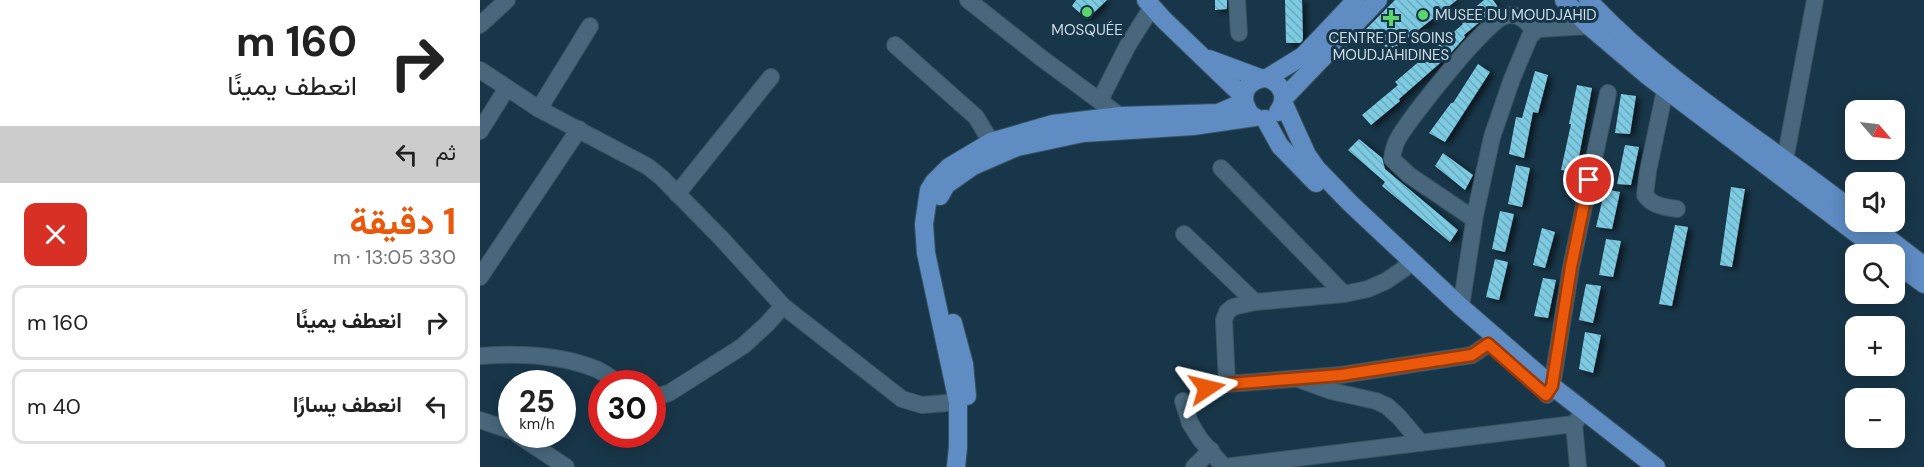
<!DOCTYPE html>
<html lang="ar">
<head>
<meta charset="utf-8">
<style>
  body { margin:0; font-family:"DM Sans",Vazirmatn,sans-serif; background:#f2f2f2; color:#222; direction:rtl; height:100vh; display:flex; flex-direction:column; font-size:22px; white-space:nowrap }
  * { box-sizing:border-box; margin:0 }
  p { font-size:20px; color:#767676 }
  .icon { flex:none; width:33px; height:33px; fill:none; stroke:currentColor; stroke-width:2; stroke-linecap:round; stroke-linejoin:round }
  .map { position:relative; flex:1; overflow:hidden; direction:ltr }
  .details { display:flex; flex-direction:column; background:#fff; width:480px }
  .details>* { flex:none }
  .guide { background:#fff; color:#222; overflow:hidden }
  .needle { width:39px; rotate:118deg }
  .buttons { position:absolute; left:1365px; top:100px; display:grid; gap:12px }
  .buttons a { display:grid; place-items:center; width:60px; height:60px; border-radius:12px; background:#fff; box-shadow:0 3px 15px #0003; font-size:30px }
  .speed { position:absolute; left:18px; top:370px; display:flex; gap:12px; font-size:30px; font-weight:700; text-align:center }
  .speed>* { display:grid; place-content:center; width:78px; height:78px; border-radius:50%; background:#fff; box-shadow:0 3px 15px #0003; line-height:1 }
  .speed small { font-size:15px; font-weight:400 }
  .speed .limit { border:9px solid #d22; background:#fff; color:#111 }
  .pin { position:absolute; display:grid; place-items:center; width:51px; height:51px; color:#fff; margin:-26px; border:3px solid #fff; border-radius:50%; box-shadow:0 2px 6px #0007 }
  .me { position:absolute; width:66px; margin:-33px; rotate:80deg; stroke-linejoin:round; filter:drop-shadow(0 0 4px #0008) }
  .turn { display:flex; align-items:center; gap:21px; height:126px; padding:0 24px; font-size:27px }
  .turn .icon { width:78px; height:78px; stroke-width:2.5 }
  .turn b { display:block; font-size:42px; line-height:51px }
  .then { display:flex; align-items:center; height:57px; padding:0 24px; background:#0003; gap:12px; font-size:22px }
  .round { display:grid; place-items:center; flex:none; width:63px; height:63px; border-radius:12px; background:#f2f2f2 }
  .head { display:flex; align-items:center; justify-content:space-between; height:102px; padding:0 24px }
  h1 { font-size:36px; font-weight:700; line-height:45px; color:#ea580c }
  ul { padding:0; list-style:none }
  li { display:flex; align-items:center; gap:18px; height:75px; margin:0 12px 9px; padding:0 12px; border:3px solid #e0e0e0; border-radius:12px }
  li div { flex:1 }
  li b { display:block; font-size:22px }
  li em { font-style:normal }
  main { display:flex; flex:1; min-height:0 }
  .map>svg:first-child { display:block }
  .building { fill:url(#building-back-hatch); filter:url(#shadow) }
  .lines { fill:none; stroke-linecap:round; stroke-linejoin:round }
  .minor-casing { stroke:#395362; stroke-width:18 }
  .major-casing { stroke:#395362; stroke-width:20 }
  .minor { stroke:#48677c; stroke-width:16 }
  .major { stroke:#5e8cc3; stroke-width:18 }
  .route-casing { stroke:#983908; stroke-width:15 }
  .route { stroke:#ea580c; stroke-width:10 }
  .poi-dot { fill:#5dd56d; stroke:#183649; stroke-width:2 }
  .labels { text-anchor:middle; stroke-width:6; stroke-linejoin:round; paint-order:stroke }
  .poi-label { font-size:15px; fill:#ccdde9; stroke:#183649 }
</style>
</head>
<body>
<main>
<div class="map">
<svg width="1444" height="467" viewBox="0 0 1444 467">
  <defs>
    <pattern id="building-back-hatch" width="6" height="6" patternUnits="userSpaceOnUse" patternTransform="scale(1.5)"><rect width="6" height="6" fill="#7dcbe3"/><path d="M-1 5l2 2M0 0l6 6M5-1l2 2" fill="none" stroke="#6da9bc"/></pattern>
    <filter id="shadow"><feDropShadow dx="4.5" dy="2.5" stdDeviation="3" flood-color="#0009"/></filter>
  </defs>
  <rect width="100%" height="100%" fill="#183649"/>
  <g class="building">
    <path d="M596 0H627L607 19 592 6Z"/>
    <path d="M735 0H747V9L735 10Z"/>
    <path d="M805 0H822L823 40 820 43H806Z"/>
    <path d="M915 0H977L911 51 884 31Z"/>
    <path d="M1004 0H1013L1018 7 984 35 985 37 968 56 919 99 920 101 891 125 882 115 918 85 915 82 983 24 980 20Z"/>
    <path d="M998 64 1010 72 965 142 949 133 971 103H973Z"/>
    <path d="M1055 71 1068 75 1058 113 1053 112 1044 158 1029 154 1036 117 1042 118Z"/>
    <path d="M1097 85 1112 88 1096 172 1081 170 1091 124H1089Z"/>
    <path d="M1141 94 1156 96 1150 134 1135 133Z"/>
    <path d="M879 139 902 158 905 169 978 230 970 242 902 186 905 182 868 150Z"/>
    <path d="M1145 145 1159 147 1151 185 1137 184Z"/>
    <path d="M963 153 993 175 985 190 955 166Z"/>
    <path d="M1036 165 1050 168 1042 207 1028 204Z"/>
    <path d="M1251 187 1265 189 1252 267 1240 265Z"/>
    <path d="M1125 189 1140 192 1132 229 1116 227Z"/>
    <path d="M1020 211 1034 214 1025 252 1012 249Z"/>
    <path d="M1195 225 1208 227 1192 306 1179 304Z"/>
    <path d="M1062 228 1075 232 1065 268 1053 265Z"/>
    <path d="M1126 239 1141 241 1133 277 1119 275Z"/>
    <path d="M1015 259 1028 262 1019 300 1006 297Z"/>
    <path d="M1063 278 1076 280 1068 318 1054 316Z"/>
    <path d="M1106 284 1121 286 1113 323 1099 320Z"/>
    <path d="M1105 332 1121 335 1113 373 1099 369Z"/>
  </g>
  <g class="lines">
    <g class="minor-casing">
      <g id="minor">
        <path d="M488 0 560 57 640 116"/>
        <path d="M757 0 759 33"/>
        <path d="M0 25 27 0"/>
        <path d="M415 45 496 117 511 142"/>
        <path d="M0 70 59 109 167 166 181 177 241 238 303 306 422 399 442 405 478 402"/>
        <path d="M1185 90 1168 171 1165 195C1172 206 1185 207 1197 209"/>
        <path d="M620 100 648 45 672 7"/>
        <path d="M59 109 110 26"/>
        <path d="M0 131 27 88"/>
        <path d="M1305 160 1335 0"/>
        <path d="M741 168 864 294"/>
        <path d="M197 194 291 77"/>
        <path d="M994 219 929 175 912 159C913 151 914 145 919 137 931 117 1006 21 1025 16 1038 12 1048 22 1054 32"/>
        <path d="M704 234 775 302"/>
        <path d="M0 277 99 129"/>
        <path d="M981 307 995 215 1012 137 1032 79 1050 36 1058 29 1109 26"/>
        <path d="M0 356C38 353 81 355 116 369 125 373 133 379 140 384"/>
        <path d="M821 380 851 391 896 401 907 406 919 417 941 443"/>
        <path d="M747 384 744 320 747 312 753 307 775 302 864 294 888 289 906 281 925 268"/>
        <path d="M727 388 747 384 861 375 992 355 1008 344"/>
        <path d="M1067 395 1072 386 1091 267 1128 93"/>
        <path d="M172 398 189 393 263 346 287 324 303 306"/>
        <path d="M703 401 710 423 720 439 744 467 1094 424 1097 420"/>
        <path d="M0 420 32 431"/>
        <path d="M1094 424 1098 467"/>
        <path d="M38 435 86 467"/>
        <path d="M714 467 731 450"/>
      </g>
    </g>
    <g class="major-casing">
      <g id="major">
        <path d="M666 0 683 19 763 96"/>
        <path d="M1084 0 1109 26 1168 76 1405 255"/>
        <path d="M1108 0C1186 84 1286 142 1376 213"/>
        <path d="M729 59 780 78"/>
        <path d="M787 78C803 84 808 98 798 112"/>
        <path d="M804 98 898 0"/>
        <path d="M803 102 827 155 837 169 871 204 981 307 1072 386 1176 467"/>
        <path d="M769 112C758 95 767 79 787 78L823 56 876 0"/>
        <path d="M785 119 800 146 836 183"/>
        <path d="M460 196 466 185 493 166 537 147 603 133 713 126 775 117"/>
        <path d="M1387 222 1444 266"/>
        <path d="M1414 262 1444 284"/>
        <path d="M473 323 484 364 487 396"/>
        <path d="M476 467 478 447V402L446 253 444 224 449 190 454 182 469 167 511 142 573 124 640 116 738 113 764 102"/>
      </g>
    </g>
    <use href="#minor" class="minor"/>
    <use href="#major" class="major"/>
  </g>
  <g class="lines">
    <g class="route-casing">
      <path id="route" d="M727 388 747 384 861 375 992 355 1008 344 1066 395 1072 386 1091 267 1109 180"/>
    </g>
    <use href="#route" class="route"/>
  </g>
  <g class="poi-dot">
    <circle cx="607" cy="12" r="6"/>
    <circle cx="943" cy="15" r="6"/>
    <path d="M908 9h6v6h6v6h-6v6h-6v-6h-6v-6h6z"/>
  </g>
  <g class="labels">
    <g class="poi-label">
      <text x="955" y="20" text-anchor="start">MUSEE DU MOUDJAHID</text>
      <text x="607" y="35">MOSQUÉE</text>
      <text x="911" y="43">CENTRE DE SOINS<tspan x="911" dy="17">MOUDJAHIDINES</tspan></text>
    </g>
  </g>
</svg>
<div class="buttons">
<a><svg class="needle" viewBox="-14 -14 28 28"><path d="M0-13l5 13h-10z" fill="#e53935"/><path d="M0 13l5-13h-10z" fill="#767676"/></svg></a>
<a><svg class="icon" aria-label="sound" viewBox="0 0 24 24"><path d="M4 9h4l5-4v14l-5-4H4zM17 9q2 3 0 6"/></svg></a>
<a><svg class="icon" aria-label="search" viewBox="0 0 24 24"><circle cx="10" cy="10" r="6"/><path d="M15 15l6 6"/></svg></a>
<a>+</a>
<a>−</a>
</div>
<div class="speed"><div>25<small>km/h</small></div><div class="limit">30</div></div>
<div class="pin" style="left:1109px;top:180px;background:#d93025"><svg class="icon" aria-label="arrive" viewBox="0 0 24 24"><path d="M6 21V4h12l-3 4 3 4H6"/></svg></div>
<svg class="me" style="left:727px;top:388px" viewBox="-20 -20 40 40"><path d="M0-17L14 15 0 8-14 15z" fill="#ea580c" stroke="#fff" stroke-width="4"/></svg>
</div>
<section class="details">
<div class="guide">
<div class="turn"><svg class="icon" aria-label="right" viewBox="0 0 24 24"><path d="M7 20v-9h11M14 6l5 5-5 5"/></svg><div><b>160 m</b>انعطف يمينًا</div></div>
<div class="then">ثم<svg class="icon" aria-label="left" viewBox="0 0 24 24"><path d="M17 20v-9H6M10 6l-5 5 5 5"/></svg></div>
</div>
<div class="head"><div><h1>1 دقيقة</h1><p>330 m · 13:05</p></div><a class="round" style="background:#d93025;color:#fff"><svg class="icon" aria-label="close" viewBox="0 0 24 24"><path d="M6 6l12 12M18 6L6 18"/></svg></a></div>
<ul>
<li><svg class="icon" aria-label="right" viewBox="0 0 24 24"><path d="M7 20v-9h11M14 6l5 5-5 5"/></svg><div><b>انعطف يمينًا</b></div><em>160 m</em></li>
<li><svg class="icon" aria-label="left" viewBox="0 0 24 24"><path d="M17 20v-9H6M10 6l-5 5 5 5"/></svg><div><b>انعطف يسارًا</b></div><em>40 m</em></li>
</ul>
</section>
</main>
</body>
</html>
